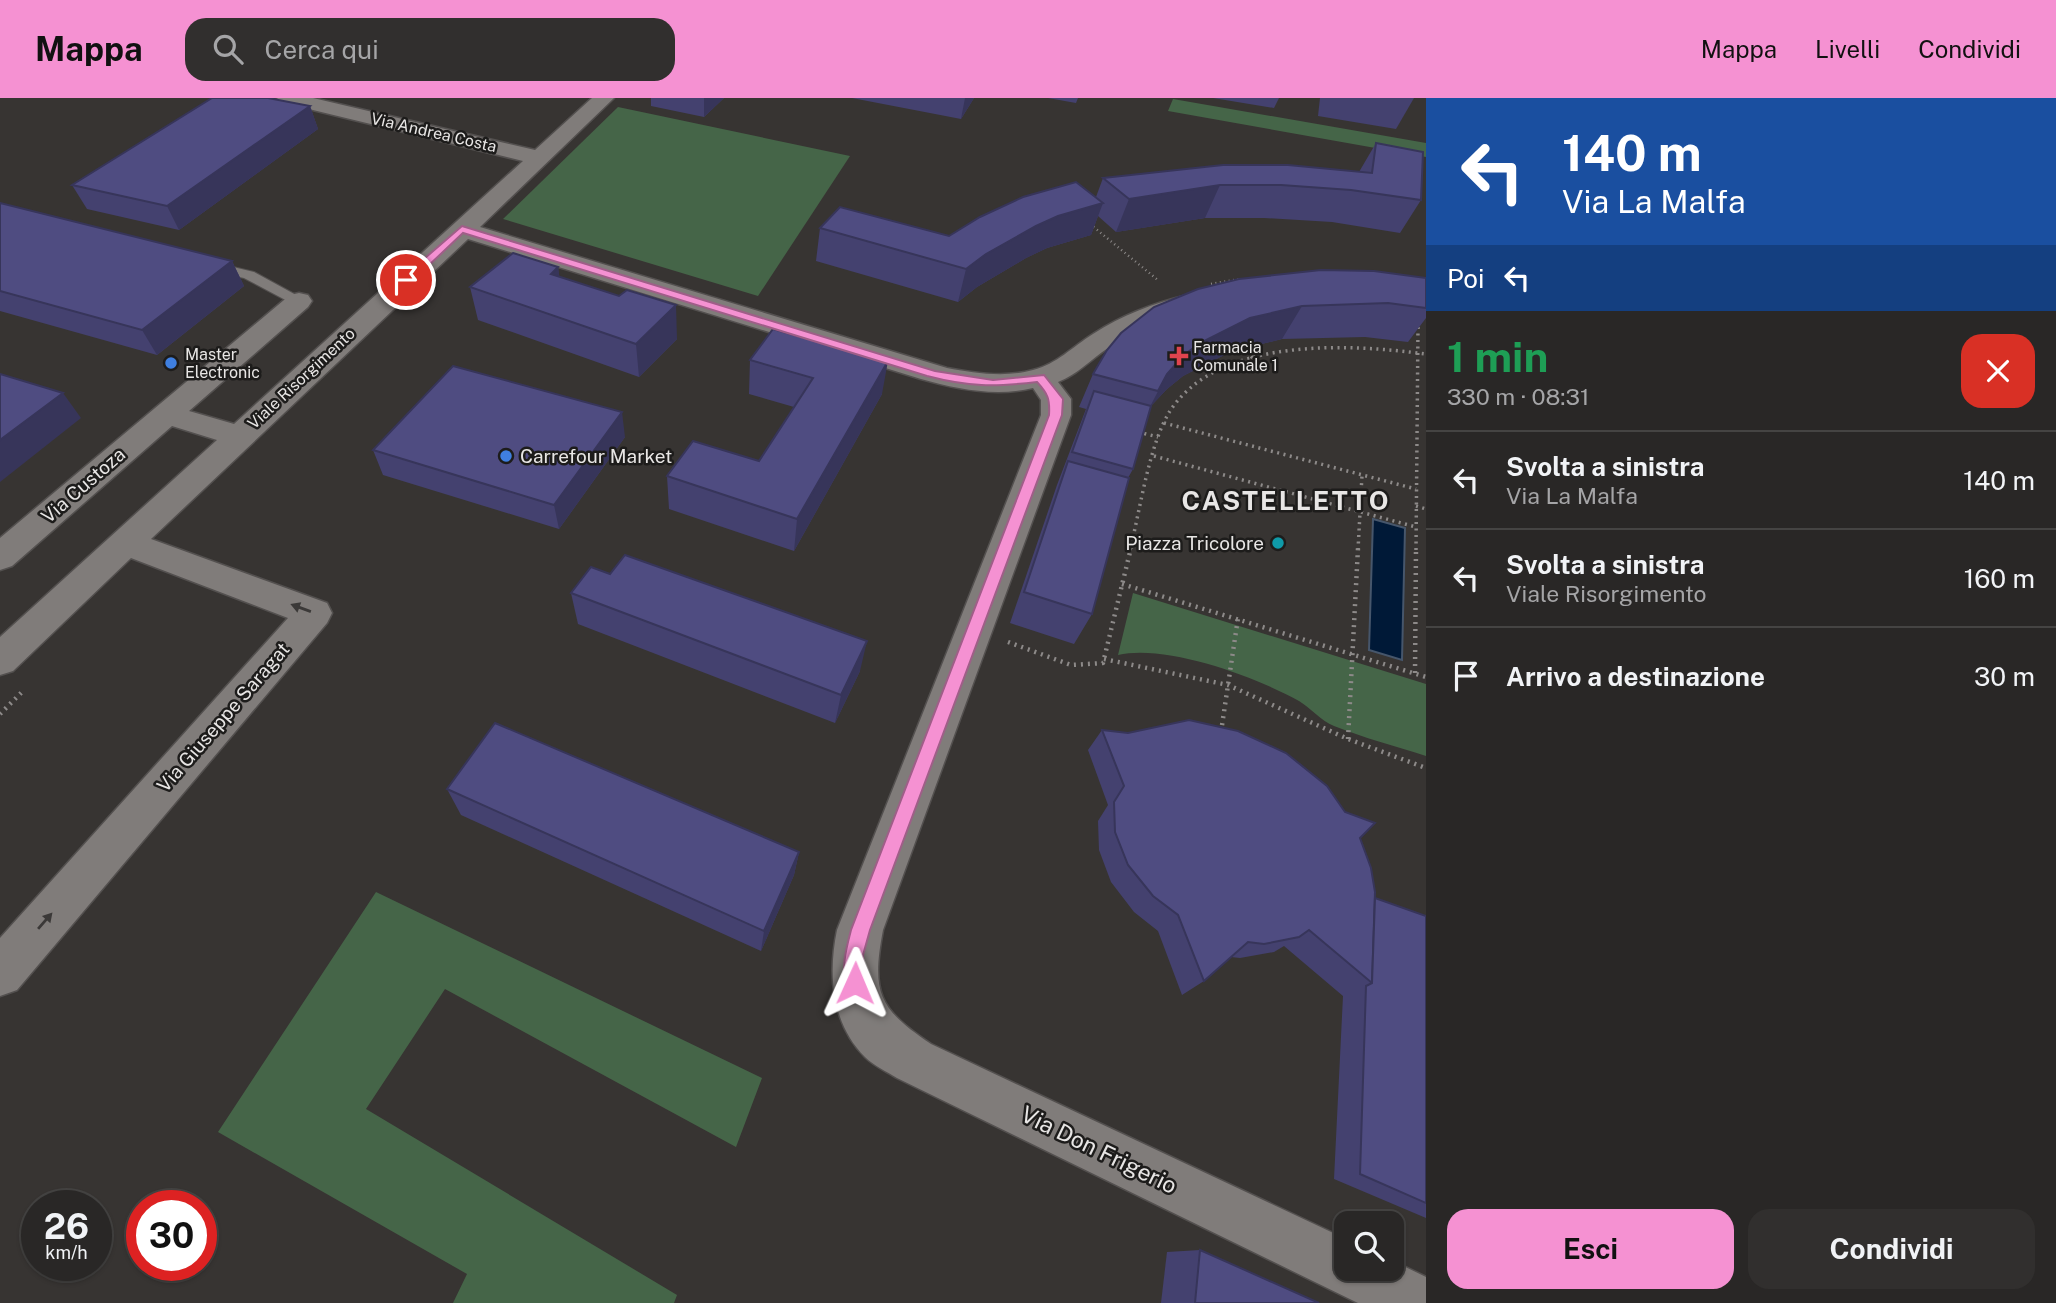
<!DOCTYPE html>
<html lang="it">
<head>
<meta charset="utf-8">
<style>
  body { margin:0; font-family:"Public Sans",sans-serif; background:#312f2e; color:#f1f3f6; height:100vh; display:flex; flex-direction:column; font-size:26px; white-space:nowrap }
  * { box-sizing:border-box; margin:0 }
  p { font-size:23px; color:#a5a5a7 }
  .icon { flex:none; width:38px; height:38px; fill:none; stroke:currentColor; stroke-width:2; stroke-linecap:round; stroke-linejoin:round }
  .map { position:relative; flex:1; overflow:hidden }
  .drawer { display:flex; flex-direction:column; background:#292726; width:630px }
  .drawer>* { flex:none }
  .banner { background:#1a4fa0; color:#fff; overflow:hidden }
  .controls { position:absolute; left:1334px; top:1113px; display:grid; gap:14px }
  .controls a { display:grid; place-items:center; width:70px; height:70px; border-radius:14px; background:#292726; box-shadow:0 2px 5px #0004,0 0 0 2px #454443; font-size:35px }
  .speed { position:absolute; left:21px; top:1092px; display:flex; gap:14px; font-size:35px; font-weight:700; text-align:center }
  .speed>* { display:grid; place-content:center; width:91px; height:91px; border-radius:50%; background:#292726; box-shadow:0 2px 5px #0004,0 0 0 2px #454443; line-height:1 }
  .speed small { font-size:18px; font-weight:400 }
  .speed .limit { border:10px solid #d22; background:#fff; color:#111 }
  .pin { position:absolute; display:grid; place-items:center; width:60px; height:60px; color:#fff; margin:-30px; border:4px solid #fff; border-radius:50%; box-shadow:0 2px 7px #0007 }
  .me { position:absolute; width:77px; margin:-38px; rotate:1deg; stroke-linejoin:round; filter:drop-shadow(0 0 5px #0008) }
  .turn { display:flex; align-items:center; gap:24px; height:147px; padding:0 21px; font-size:32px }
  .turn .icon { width:91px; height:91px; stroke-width:2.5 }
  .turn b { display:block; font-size:49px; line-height:60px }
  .then { display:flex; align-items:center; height:66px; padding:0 21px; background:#0003; gap:14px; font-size:26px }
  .round { display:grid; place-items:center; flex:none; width:74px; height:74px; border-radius:21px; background:#312f2e }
  .head { display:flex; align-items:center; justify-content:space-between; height:119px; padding:0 21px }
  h1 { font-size:42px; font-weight:700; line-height:52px; color:#1e9e55 }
  .primary-button { display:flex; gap:14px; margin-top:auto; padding:14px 21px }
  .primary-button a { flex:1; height:80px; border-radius:21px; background:#f591d2; color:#111; font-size:28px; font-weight:700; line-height:80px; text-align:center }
  .primary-button a+a { background:#312f2e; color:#f1f3f6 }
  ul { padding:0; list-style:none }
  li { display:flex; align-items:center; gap:21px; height:98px; padding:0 21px; border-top:2px solid #454443 }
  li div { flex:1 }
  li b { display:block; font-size:26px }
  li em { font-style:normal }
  header { display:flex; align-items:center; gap:42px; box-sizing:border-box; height:98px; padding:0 35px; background:#f591d2; color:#111 }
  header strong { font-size:33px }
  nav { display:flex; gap:38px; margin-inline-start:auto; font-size:24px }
  .search { width:490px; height:63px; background:#312f2e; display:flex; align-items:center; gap:18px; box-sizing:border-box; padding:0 24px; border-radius:21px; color:#a5a5a7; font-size:26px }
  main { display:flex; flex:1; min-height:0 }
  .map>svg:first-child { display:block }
  .green { fill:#456548 }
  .water { fill:#001937; stroke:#46566b; stroke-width:2 }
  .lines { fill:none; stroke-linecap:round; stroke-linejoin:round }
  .lane-casing { stroke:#53504f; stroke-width:2 }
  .street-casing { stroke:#53504f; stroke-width:3 }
  .path-far2 { stroke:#8d8a89; stroke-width:2.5; stroke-dasharray:1 3.5; stroke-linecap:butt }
  .path-far1 { stroke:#8d8a89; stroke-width:3.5; stroke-dasharray:2 4.5; stroke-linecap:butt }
  .path { stroke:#8d8a89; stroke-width:4.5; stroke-dasharray:2 5; stroke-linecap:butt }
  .lane { fill:#807c7a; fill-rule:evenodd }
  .street { fill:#807c7a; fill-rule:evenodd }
  .wall { fill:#44416f }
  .shaded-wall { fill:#37355a }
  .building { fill:#4f4c81; stroke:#37355a; stroke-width:2 }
  .oneway { fill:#3b3938 }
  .route { fill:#f591d2; stroke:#9f5e88; stroke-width:2 }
  .health-dot { fill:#e0444e; stroke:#1d1c1b; stroke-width:2.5 }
  .shop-dot { fill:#3f7fe0; stroke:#1d1c1b; stroke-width:2.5 }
  .culture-dot { fill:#0f9aa8; stroke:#1d1c1b; stroke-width:2.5 }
  .labels { text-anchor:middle; stroke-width:5; stroke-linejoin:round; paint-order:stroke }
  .far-street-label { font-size:16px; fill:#e8e6e5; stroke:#1d1c1b }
  .far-poi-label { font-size:16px; fill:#e8e6e5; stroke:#1d1c1b; text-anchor:start }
  .poi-label { font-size:19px; fill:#e8e6e5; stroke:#1d1c1b; text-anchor:start }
  .street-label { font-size:19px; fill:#e8e6e5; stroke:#1d1c1b }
  .near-street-label { font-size:23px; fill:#e8e6e5; stroke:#1d1c1b }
  .district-label { font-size:26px; font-weight:bold; letter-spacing:2px; fill:#e8e6e5; stroke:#1d1c1b }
</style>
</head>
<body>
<header>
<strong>Mappa</strong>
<div class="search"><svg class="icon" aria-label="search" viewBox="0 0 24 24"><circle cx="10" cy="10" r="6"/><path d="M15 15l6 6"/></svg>Cerca qui</div>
<nav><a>Mappa</a><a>Livelli</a><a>Condividi</a></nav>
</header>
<main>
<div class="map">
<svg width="1426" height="1205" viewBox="0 0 1426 1205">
  <rect width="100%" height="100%" fill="#373432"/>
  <g class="green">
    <path d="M1173 1 1426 45V59L1168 13Z"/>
    <path d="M618 9 850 58 758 198 503 121Z"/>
    <path d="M1133 495 1426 586V658C1395 648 1364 640 1334 628 1321 623 1311 610 1299 603 1256 579 1167 546 1118 557Z"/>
    <path d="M376 794 762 980 736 1049 445 891 366 1011 677 1197 674 1205H453L467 1176 218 1034Z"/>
  </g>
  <path class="water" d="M1373 421 1405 430 1402 562 1369 552Z"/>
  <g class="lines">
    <g class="lane-casing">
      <path id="lane" d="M208 163 254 174 307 203 299 208 293 206 244 180 203 171 200 168 203 165Z"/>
    </g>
    <g class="street-casing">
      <path id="street" d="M277 0H313L535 52 592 0H614L480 129 947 270C974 275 1005 280 1033 272 1057 266 1072 249 1093 236 1122 217 1154 205 1188 197L1197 199 1201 205 1197 211C1165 219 1135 232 1108 250 1090 262 1078 276 1058 284L1071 301V317L883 832C871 895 879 911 931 946L1346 1141V1171H1391V1162L1426 1179V1205H1358L897 980C886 973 874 968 865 959 831 925 828 876 837 832L1041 317V302L1033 290C995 299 957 291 921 281L468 141 151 441 327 505 332 515 327 525 17 892 0 898V840L288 520 131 460 13 573 0 577V539L217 342 172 328 12 468 0 472V440L290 197 299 195 308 197 312 203 308 209 189 313 234 326 523 63 280 4Z"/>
    </g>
    <g class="path-far2">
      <path d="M1090 126 1159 183"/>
      <path d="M1211 186 1240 181"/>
    </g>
    <g class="path-far1">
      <path d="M1241 250 1253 260"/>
      <path d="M1164 325 1416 391"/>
      <path d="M1138 334 1158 339"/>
      <path d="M1154 358 1416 429"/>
      <path d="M1416 408 1426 411"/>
      <path d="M1130 452C1140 413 1149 346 1170 313 1219 238 1350 246 1426 256"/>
      <path d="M1358 452 1362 377"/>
      <path d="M1416 452 1418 228"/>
    </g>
    <g class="path">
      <path d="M1122 486 1426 579"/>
      <path d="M1008 544 1071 567 1103 565 1131 450"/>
      <path d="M1104 561 1228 587 1348 641 1426 670"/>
      <path d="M1415 575 1416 450"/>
      <path d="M0 616 24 592"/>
      <path d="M1221 634 1238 520"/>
      <path d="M1348 641 1358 450"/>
    </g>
    <use href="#lane" class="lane"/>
    <use href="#street" class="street"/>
  </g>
  <g class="wall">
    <path d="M651 0H724L704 19 651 8Z"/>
    <path d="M852 0H974L961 21Z"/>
    <path d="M1048 0H1078L1076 5Z"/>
    <path d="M1213 0H1279L1274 10Z"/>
    <path d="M1320 0H1414L1396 31 1318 18Z"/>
    <path d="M310 8 318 31 179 132 87 111 72 87Z"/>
    <path d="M1376 45 1421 102 1400 135 1332 124 1264 120H1205L1116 134 1098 118 1091 137 1047 150 1026 160 977 189 958 204 816 163 820 130 949 138 1096 99 1103 80 1359 74Z"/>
    <path d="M0 105 232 163 244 188 157 257 0 213Z"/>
    <path d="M558 169 559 179 677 241 639 279 478 222 470 189Z"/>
    <path d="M1426 180V220L1408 244 1365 239 1282 241 1232 253 1183 278 1167 291 1151 308 1133 371 1128 380 1092 516 1074 546 1010 525 1057 387 1086 311 1079 309 1093 276 1107 252Z"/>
    <path d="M750 262 882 296 794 453 669 411 667 378 759 363 794 309 749 296Z"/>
    <path d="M625 339 559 431 383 377 373 352Z"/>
    <path d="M610 476 860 573 835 625 578 526 571 495Z"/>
    <path d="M1102 632 1360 740 1375 800 1426 818V1120L1334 1081 1343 898 1284 848 1274 854 1240 860 1231 859 1204 883 1182 897 1158 833 1134 814 1111 784 1099 752 1098 723 1108 707 1088 652Z"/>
    <path d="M447 691 799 754 794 777 761 853 461 717Z"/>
    <path d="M1200 1152 1319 1205H1161L1167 1154Z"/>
  </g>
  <g class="shaded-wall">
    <path d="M704 0H724L704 19Z"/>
    <path d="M965 0H974L961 21Z"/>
    <path d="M310 8 318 31 179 132 167 108Z"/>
    <path d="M1220 87 1205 120 1116 134 1129 101Z"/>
    <path d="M1103 105 1091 137 1047 150 1026 160 977 189 958 204 966 171 986 156 1036 128 1058 118Z"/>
    <path d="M232 163 244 188 157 257 142 232Z"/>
    <path d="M558 169 563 203 551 176Z"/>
    <path d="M676 207 677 241 639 279 636 246Z"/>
    <path d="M1302 208 1282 241 1232 253 1183 278 1167 291 1150 309 1141 326 1167 276 1184 257 1200 245 1250 220Z"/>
    <path d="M888 263 882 296 794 453 797 421Z"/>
    <path d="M63 295 81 320 0 384V342Z"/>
    <path d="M622 314 625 339 559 431 554 407Z"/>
    <path d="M867 543 860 573 835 625 841 597Z"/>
    <path d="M799 754 794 777 761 853 764 833Z"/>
  </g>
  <g class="building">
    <path d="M212 0H268L310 8 167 108 72 87Z"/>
    <path d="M1376 45 1423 54 1421 102 1351 92 1281 87H1220L1129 101 1103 80 1223 67H1288L1372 75Z"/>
    <path d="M1076 84 1103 105 1058 118 1036 128 986 156 966 171 820 130 840 109 949 138 980 119 1023 99Z"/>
    <path d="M0 105 232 163 142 232 0 193Z"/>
    <path d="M513 155 558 169 551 176 619 198 627 192 676 207 636 246 470 189Z"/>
    <path d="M1321 172 1374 173 1426 180V210L1388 205 1302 208 1250 220 1200 245 1184 257 1167 276 1158 293 1093 276 1107 252 1121 235 1154 209 1198 191 1239 181Z"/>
    <path d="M773 231 888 263 797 421 667 378 693 343 759 363 813 280 750 262Z"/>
    <path d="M453 268 622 314 554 407 373 352Z"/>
    <path d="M0 276 63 295 0 342Z"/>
    <path d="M1094 293 1151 308 1133 371 1072 354Z"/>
    <path d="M1068 363 1129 380 1092 516 1024 494Z"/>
    <path d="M625 457 867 543 841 597 571 495 591 469 610 476Z"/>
    <path d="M1189 622 1238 633 1286 655 1327 688 1345 714 1375 725 1360 740 1371 770 1375 794 1372 885 1309 832 1299 839 1264 846 1248 844 1204 883 1178 817 1153 798 1128 767 1115 734 1114 704 1124 688 1102 632 1128 635Z"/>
    <path d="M495 625 799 754 764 833 447 691Z"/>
    <path d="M1375 800 1426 818V1105L1360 1076 1366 888 1372 885Z"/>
    <path d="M1200 1152 1319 1205H1195Z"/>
  </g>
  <defs><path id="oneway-solid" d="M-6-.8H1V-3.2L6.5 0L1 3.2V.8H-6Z" transform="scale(1.75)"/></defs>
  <g class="oneway">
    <use href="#oneway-solid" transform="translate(301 510) rotate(-160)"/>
    <use href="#oneway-solid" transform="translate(45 823) rotate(-49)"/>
  </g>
  <path class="route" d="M462 128 935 273 993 282 1044 277 1063 301 1062 317 870 832 863 857 864 885 861 892 855 895 848 892C840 872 846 851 851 832L1049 317C1050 301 1048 296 1037 284 994 289 969 289 927 278L463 135 410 185H402V180Z"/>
  <path class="health-dot" d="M1175.5 247.5h7v7h7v7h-7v7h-7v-7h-7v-7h7z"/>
  <g class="shop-dot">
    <circle cx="171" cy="265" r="7"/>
    <circle cx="506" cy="358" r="7"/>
  </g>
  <circle class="culture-dot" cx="1278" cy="445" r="7"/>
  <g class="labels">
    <g class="far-street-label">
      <text transform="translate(434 34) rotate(13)" y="6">Via Andrea Costa</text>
      <text transform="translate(301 280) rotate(-43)" y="6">Viale Risorgimento</text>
    </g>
    <g class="far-poi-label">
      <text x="1193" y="255">Farmacia<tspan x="1193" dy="18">Comunale 1</tspan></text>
      <text x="185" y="262">Master<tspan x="185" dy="18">Electronic</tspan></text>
    </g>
    <g class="poi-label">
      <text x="520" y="365">Carrefour Market</text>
      <text x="1264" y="452" text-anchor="end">Piazza Tricolore</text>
    </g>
    <g class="street-label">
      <text transform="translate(83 387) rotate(-41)" y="7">Via Custoza</text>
      <text transform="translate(223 619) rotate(-49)" y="7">Via Giuseppe Saragat</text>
    </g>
    <g class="near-street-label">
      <text transform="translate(1099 1052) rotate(26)" y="8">Via Don Frigerio</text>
    </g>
    <g class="district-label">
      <text x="1286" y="412">CASTELLETTO</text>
    </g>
  </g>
</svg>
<div class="controls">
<a><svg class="icon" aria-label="search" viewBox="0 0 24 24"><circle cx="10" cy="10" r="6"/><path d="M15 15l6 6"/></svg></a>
</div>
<div class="speed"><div>26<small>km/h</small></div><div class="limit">30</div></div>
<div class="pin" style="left:406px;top:182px;background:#d93025"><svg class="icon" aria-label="arrive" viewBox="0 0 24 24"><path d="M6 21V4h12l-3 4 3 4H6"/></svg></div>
<svg class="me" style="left:855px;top:885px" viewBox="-20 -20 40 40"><path d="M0-17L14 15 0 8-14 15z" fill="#f591d2" stroke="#fff" stroke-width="4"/></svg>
</div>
<section class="drawer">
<div class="banner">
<div class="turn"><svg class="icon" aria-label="left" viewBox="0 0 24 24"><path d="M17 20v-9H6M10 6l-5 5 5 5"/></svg><div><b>140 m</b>Via La Malfa</div></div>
<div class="then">Poi<svg class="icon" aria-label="left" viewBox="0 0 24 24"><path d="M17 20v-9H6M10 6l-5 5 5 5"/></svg></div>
</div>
<div class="head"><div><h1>1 min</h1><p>330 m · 08:31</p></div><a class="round" style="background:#d93025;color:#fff"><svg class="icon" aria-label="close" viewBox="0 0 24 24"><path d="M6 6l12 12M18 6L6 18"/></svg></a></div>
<ul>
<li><svg class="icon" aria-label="left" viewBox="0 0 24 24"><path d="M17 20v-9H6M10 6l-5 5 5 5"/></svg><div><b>Svolta a sinistra</b><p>Via La Malfa</p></div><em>140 m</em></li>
<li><svg class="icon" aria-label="left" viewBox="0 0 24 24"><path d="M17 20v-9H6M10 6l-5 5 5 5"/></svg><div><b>Svolta a sinistra</b><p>Viale Risorgimento</p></div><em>160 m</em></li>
<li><svg class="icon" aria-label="arrive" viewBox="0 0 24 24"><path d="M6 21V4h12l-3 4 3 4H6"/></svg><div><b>Arrivo a destinazione</b></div><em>30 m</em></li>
</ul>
<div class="primary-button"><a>Esci</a><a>Condividi</a></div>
</section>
</main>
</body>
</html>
